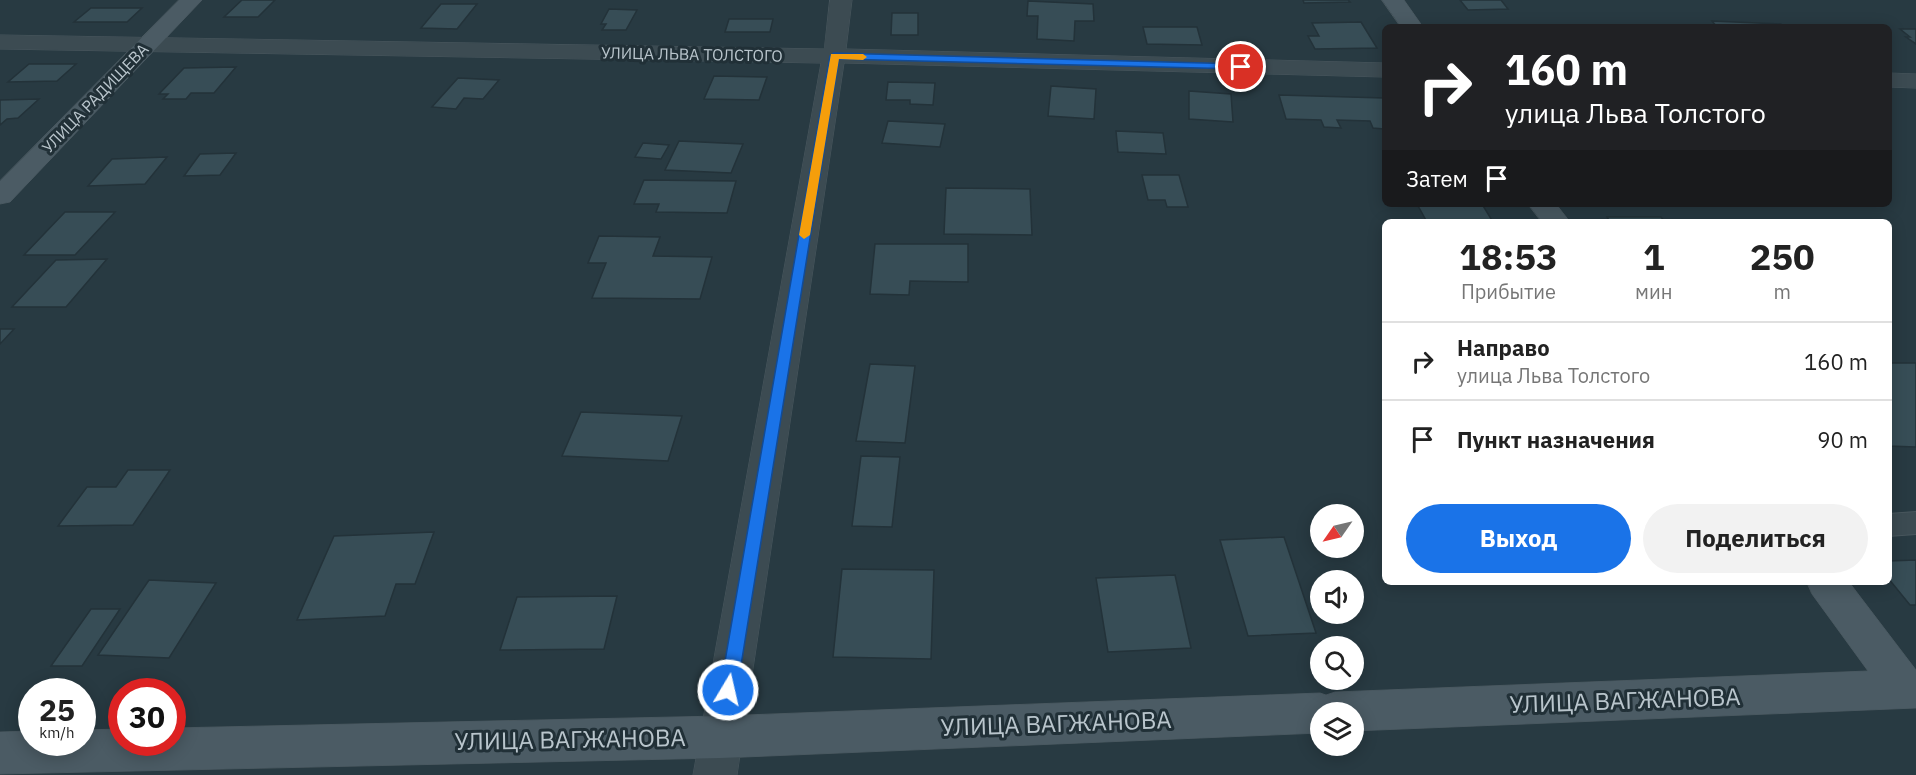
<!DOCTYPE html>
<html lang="ru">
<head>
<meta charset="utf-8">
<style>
  body { margin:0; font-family:"IBM Plex Sans",sans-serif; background:#f2f2f2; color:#222; height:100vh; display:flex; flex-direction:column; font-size:22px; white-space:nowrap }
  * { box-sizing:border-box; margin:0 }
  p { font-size:20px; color:#767676 }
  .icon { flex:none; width:33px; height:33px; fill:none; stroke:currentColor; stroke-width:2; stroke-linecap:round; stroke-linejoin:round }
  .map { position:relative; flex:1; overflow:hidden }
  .sheet { position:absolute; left:1382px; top:219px; width:510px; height:366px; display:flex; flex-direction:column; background:#fff; border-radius:9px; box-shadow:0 3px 15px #0003 }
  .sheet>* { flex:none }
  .top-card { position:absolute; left:1382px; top:24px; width:510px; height:183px; border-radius:9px; box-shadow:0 3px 15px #0003; background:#202124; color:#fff; overflow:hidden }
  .needle { width:39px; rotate:236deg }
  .fabs { position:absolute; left:1310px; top:504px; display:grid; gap:12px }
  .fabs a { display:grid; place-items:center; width:54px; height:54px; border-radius:50%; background:#fff; box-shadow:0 3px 15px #0003; font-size:30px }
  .speed { position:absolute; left:18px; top:678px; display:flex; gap:12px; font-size:30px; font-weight:700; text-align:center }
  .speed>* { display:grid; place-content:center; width:78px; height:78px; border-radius:50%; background:#fff; box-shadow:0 3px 15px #0003; line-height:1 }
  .speed small { font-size:15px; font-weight:400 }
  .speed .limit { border:9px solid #d22; background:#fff; color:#111 }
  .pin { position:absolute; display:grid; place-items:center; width:51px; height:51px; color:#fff; margin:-26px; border:3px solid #fff; border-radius:50%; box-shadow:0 2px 6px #0007 }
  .me { position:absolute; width:66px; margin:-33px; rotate:9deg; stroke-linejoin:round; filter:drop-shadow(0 0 4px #0008) }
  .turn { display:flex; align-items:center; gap:21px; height:126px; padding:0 24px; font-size:27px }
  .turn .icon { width:78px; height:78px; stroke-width:2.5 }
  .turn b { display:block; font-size:42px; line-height:51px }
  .then { display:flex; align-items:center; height:57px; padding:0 24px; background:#0003; gap:12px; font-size:22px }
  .eta { display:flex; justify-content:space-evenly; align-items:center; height:102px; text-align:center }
  .eta b { font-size:36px; font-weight:800; line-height:42px }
  .primary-button { display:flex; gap:12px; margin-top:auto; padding:12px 24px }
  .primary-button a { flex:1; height:69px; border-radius:36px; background:#1a73e8; color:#fff; font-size:24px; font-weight:800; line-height:69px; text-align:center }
  .primary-button a+a { background:#f2f2f2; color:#222 }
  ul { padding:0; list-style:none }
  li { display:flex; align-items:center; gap:18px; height:78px; padding:0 24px; border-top:2px solid #e0e0e0 }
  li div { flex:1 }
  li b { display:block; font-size:22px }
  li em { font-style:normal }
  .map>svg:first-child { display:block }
  .building { fill:#374d56; stroke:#233239; stroke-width:1.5 }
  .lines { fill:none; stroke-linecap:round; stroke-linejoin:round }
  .lane-casing { stroke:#49575e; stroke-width:2 }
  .street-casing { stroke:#49575e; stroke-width:1 }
  .secondary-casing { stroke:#49575e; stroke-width:1 }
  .lane { fill:#3c4b52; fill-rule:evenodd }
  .street { fill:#3c4b52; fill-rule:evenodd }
  .secondary { fill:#4b5b64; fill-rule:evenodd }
  .route { fill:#1a73e8; stroke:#114b97; stroke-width:1.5 }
  .slow { fill:#f59e0b }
  .labels { text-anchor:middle; stroke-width:6; stroke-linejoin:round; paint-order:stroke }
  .far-street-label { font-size:16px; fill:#b9c5cc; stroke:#213037 }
  .near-street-label { font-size:24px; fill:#b9c5cc; stroke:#213037 }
</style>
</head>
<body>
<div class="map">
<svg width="1916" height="775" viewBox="0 0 1916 775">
  <rect width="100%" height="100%" fill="#283a42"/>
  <g class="building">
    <path d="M242 0H275L258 17H224Z"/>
    <path d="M1303 0H1348L1350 2 1304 3Z"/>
    <path d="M1460 0H1501L1508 9 1468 10Z"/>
    <path d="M1028 1 1093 4 1094 21H1075L1074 41 1037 39 1038 16H1027Z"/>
    <path d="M441 4H477L457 29 421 28Z"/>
    <path d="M91 8H142L127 22H74Z"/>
    <path d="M609 9 637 10 626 30H602L606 24H601Z"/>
    <path d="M892 13H918V35H891Z"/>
    <path d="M729 19H773L770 32H725Z"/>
    <path d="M1712 21 1781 24 1783 27H1717Z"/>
    <path d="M1361 22 1377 48 1315 49 1308 36H1319L1312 23Z"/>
    <path d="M1143 27H1197L1202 45 1147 44Z"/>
    <path d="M1900 29H1916V44L1906 37H1910Z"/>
    <path d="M29 64H76L57 81 8 82Z"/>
    <path d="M236 67 214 93H191L186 99H163L168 94H159L184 68Z"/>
    <path d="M714 76 767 77 759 100 704 99Z"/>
    <path d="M458 78 499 80 483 99 464 98 456 109 432 107Z"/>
    <path d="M888 82 935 83 933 105 910 104V100H886Z"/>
    <path d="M1051 86 1096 89 1094 119 1048 116Z"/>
    <path d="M1189 91 1231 94 1233 122 1189 119Z"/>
    <path d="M1279 95 1384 98V129L1373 128 1370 121 1337 120 1341 128 1324 127 1321 120 1286 119Z"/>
    <path d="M39 99 18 118 7 119 0 125V100Z"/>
    <path d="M888 121 945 124 940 147 882 143Z"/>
    <path d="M1116 131 1163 133 1166 154 1118 152Z"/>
    <path d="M679 141 743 144 731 173 665 170Z"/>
    <path d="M643 143 669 145 661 159 635 157Z"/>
    <path d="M236 153 220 175 184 176 200 154Z"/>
    <path d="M167 157 145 184 88 186 112 159Z"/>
    <path d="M1142 175H1179L1188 207H1167L1165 200H1148Z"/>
    <path d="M644 180 736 181 727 213 656 212 659 204H634Z"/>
    <path d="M946 188 1030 189 1032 235 944 234Z"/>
    <path d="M1417 204H1482L1493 222H1427Z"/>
    <path d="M65 212H115L75 255H24Z"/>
    <path d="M1607 217H1661L1665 222H1610Z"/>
    <path d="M599 236 660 237 653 256 712 257 700 299 592 298 606 263H588Z"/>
    <path d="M875 244H968V282L910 281 909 295 870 294Z"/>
    <path d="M107 259 66 307H12L56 260Z"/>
    <path d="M0 329H14L0 344Z"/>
    <path d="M1888 363H1916V447L1888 446Z"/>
    <path d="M870 364 915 366 905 443 856 441Z"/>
    <path d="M581 412 682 416 668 461 562 456Z"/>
    <path d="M861 456 900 457 892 527 852 526Z"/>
    <path d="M128 470H170L133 525 58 526 87 487H116Z"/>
    <path d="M434 532 415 584H396L385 616 297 620 334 536Z"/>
    <path d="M1284 537 1316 633 1248 636 1220 540Z"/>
    <path d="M1916 560V605H1910L1888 578V561Z"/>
    <path d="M842 569 934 570 931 659 833 657Z"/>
    <path d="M1175 575 1191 648 1108 652 1096 578Z"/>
    <path d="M149 580 216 583 169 658 98 655Z"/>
    <path d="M617 596 604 649 500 650 517 597Z"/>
    <path d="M91 609H120L82 666H51Z"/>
  </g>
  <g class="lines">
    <g class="lane-casing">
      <path id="lane" d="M1916 512V534L1888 536V514Z"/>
    </g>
    <g class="street-casing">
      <g id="street">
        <path d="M830 0H852L846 49 1384 63V77L844 63 737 775H693L821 63 0 49V35L824 49Z"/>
        <path d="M1888 73 1916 74V88L1888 87Z"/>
      </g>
    </g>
    <g class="secondary-casing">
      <g id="secondary">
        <path d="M179 0H202L10 202 0 204V181Z"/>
        <path d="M1382 0H1404L1423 27H1401Z"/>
        <path d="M1528 204H1556L1570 222H1542Z"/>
        <path d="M1807 582H1849L1916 670V708L1353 731V712H1320V733L720 758 0 774V732L32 731V742H82V730L122 729V742H172V728L720 716 1320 693 1326 695 1335 692 1868 671 1812 594Z"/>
      </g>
    </g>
    <use href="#lane" class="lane"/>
    <use href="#street" class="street"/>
    <use href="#secondary" class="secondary"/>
  </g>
  <path class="route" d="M834 53 1241 64 1246 67 1241 69 839 59 737 690 735 696 728 698 722 696 720 690 830 56Z"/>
  <path class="slow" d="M831 54H863L867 57 863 60 839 59 810 235 804 239 799 235Z"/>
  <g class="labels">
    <g class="far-street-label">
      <text transform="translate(692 54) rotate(1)" y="6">УЛИЦА ЛЬВА ТОЛСТОГО</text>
      <text transform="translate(95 98) rotate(-46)" y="6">УЛИЦА РАДИЩЕВА</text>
    </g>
    <g class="near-street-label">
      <text transform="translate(1625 701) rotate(-2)" y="8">УЛИЦА ВАГЖАНОВА</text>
      <text transform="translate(1056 724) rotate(-2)" y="8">УЛИЦА ВАГЖАНОВА</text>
      <text transform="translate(570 740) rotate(-1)" y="8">УЛИЦА ВАГЖАНОВА</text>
    </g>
  </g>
</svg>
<div class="fabs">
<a><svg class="needle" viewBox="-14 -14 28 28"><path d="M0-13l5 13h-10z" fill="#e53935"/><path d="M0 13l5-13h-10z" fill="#767676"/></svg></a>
<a><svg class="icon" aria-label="sound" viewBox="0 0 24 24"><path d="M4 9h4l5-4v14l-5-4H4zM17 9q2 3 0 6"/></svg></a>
<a><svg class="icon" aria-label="search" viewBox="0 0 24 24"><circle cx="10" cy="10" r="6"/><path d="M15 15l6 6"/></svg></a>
<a><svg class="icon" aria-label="layers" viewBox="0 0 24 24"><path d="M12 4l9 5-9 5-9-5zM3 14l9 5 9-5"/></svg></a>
</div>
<div class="speed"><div>25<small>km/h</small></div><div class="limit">30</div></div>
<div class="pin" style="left:1241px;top:67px;background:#d93025"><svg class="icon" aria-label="arrive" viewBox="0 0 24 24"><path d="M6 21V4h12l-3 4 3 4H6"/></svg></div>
<svg class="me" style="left:728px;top:690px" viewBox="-20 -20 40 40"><circle r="17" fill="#1a73e8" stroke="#fff" stroke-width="3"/><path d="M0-11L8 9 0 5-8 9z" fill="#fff"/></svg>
<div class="top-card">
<div class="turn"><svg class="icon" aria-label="right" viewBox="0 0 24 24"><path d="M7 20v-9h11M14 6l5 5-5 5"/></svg><div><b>160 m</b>улица Льва Толстого</div></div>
<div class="then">Затем<svg class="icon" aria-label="arrive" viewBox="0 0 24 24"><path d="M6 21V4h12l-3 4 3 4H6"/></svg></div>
</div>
<section class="sheet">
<div class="eta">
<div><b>18:53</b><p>Прибытие</p></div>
<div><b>1</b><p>мин</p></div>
<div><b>250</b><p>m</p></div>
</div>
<ul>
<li><svg class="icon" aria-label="right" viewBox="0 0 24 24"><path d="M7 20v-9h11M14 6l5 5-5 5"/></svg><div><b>Направо</b><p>улица Льва Толстого</p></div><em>160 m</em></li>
<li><svg class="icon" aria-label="arrive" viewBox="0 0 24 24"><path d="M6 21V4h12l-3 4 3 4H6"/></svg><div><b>Пункт назначения</b></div><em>90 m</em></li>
</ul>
<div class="primary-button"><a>Выход</a><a>Поделиться</a></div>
</section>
</div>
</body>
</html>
